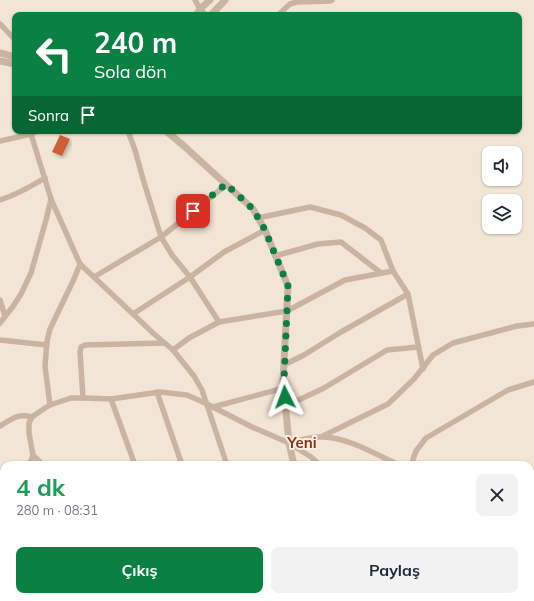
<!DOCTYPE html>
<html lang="tr">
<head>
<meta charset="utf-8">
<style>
  body { margin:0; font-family:Mulish,sans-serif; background:#f2f2f3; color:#1f2937; height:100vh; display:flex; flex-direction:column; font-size:15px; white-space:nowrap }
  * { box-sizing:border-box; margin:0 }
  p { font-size:13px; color:#747a83 }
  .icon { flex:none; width:22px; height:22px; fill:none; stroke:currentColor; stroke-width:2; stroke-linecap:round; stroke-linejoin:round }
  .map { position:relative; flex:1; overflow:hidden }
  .side { position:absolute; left:0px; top:461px; width:534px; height:140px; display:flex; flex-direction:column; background:#fff; border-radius:12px 12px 0 0; box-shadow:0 1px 3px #0004 }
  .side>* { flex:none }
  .guide { position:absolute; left:12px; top:12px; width:510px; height:122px; border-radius:8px; box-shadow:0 1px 3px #0004; background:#0b8043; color:#fff; overflow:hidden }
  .controls { position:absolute; left:482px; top:146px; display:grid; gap:8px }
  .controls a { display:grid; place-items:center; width:40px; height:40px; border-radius:8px; background:#fff; box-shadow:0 1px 3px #0004; font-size:20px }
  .pin { position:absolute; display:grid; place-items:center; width:34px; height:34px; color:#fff; margin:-17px; border-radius:8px; box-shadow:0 2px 6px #0006 }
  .me { position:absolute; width:44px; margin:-22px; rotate:357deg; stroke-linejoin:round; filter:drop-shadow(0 0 3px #0008) }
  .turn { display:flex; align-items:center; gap:14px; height:84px; padding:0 16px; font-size:18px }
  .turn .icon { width:52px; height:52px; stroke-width:2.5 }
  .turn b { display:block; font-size:28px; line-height:34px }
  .then { display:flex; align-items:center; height:38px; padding:0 16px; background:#0003; gap:8px; font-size:15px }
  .round { display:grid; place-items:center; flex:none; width:42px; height:42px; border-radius:8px; background:#f2f2f3 }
  .headline { display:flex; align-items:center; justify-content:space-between; height:68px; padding:0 16px }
  h1 { font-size:24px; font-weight:700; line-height:30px; color:#1e9e55 }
  .primary-button { display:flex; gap:8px; margin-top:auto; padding:8px 16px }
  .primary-button a { flex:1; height:46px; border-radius:8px; background:#0b8043; color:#fff; font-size:16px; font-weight:700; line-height:46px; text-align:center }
  .primary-button a+a { background:#f2f2f3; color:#1f2937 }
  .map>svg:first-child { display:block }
  .building { fill:#cc5f39; filter:url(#shadow) }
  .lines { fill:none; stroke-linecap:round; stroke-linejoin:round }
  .minor { stroke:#cab4a1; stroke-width:5.5 }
  .tertiary { stroke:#cab4a1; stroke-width:7 }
  .route { stroke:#0b8043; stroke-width:7; stroke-dasharray:0 12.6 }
  .labels { text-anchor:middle; stroke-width:4; stroke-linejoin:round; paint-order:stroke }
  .district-label { font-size:15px; font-weight:bold; fill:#86351a; stroke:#faefe1 }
</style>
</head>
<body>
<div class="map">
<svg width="534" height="601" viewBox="0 0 534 601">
  <defs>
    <filter id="shadow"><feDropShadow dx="2" dy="2" stdDeviation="2" flood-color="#0004"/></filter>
  </defs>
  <rect width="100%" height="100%" fill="#f2e5d5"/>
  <path class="building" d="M60 135 70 139 62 156 52 152Z"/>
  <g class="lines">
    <g class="minor">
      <path d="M195 0 200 9 206 15"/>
      <path d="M278 15 290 4 297 2 330 1 332 0"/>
      <path d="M0 24 4 28 15 40"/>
      <path d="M128 131 135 150 143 179 161 237 172 255 190 277 219 322"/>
      <path d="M0 141 31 134 37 131"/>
      <path d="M51 199 80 264 133 314 154 334 173 350 194 376 202 390 227 465"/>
      <path d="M0 200C16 195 30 187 45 178"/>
      <path d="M258 218 310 207 341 215 365 228 381 240 393 271 408 294 423 369"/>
      <path d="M275 256 318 244 341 242 381 273"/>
      <path d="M94 277 161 237 226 185"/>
      <path d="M0 300 5 316"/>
      <path d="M133 314 190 277 224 252 265 230"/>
      <path d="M0 323 14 305 21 294 31 273 46 220 51 199 31 134"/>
      <path d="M0 340 47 345"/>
      <path d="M173 350 189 338 219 322 287 311 345 280 393 271"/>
      <path d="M284 365 304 355 341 332 408 294"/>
      <path d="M157 392 182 465"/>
      <path d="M83 398 80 352 81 347 85 345 164 343"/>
      <path d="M111 399 135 465"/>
      <path d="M50 405 45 366 47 341 50 329 74 279 80 264"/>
      <path d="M286 406 324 388 387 350 418 347"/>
      <path d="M213 407 284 388"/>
      <path d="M0 426C12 419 17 413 32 417"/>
      <path d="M323 436 388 404 414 379 433 355 453 343 517 326 534 324"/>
      <path d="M289 443C300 440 311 436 323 437 347 437 377 455 399 465"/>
      <path d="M33 455 43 465"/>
      <path d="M28 465 31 461 33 455 29 433V423L32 417 45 408 50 405 71 398H83L111 399 160 392 187 395 205 403 252 427 289 443 311 457 320 465"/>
      <path d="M413 465V459L416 451 426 438 508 390 534 382"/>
      <path d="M0 478 4 477"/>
      <path d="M531 504 534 491"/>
      <path d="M0 559 4 558"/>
      <path d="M530 586H534"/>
      <path d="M73 597 74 601"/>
      <path d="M182 597 183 601"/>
      <path d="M231 597 233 601"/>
      <path d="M280 597 282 601"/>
      <path d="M386 597 387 601"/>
      <path d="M473 597 474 601"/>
      <path d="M506 597V601"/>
      <path d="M416 601 430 597"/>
    </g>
    <g class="tertiary">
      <path d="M196 15 200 9 210 0"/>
      <path d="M211 15 225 0"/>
      <path d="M0 53 15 57"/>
      <path d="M0 61 15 64"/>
      <path d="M166 131 184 146 253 209 265 230 288 286 283 381 289 443 294 465"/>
      <path d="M322 597 323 601"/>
    </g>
  </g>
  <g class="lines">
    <path class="route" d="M193 211 226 184 253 209 265 230 288 286 284 381 285 397"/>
  </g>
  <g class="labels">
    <g class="district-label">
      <text x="302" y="448">Yeni</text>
    </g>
  </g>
</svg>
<div class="controls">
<a><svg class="icon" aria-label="sound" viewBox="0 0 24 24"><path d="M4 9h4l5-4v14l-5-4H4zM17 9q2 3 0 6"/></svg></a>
<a><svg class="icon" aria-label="layers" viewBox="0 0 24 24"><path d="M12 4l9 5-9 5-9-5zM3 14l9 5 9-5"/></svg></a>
</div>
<div class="pin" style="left:193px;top:211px;background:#d93025"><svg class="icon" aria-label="arrive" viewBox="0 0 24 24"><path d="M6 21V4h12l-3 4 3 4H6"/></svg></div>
<svg class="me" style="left:285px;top:397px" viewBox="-20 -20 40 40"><path d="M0-17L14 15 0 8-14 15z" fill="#0b8043" stroke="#fff" stroke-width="4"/></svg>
<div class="guide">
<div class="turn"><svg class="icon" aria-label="left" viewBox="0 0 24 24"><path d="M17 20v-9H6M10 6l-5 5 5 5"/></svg><div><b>240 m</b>Sola dön</div></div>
<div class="then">Sonra<svg class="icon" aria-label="arrive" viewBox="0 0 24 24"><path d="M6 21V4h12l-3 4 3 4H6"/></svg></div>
</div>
<section class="side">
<div class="headline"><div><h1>4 dk</h1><p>280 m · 08:31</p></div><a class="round"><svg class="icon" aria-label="close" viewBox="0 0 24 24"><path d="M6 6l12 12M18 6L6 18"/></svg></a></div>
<div class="primary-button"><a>Çıkış</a><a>Paylaş</a></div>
</section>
</div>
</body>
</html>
